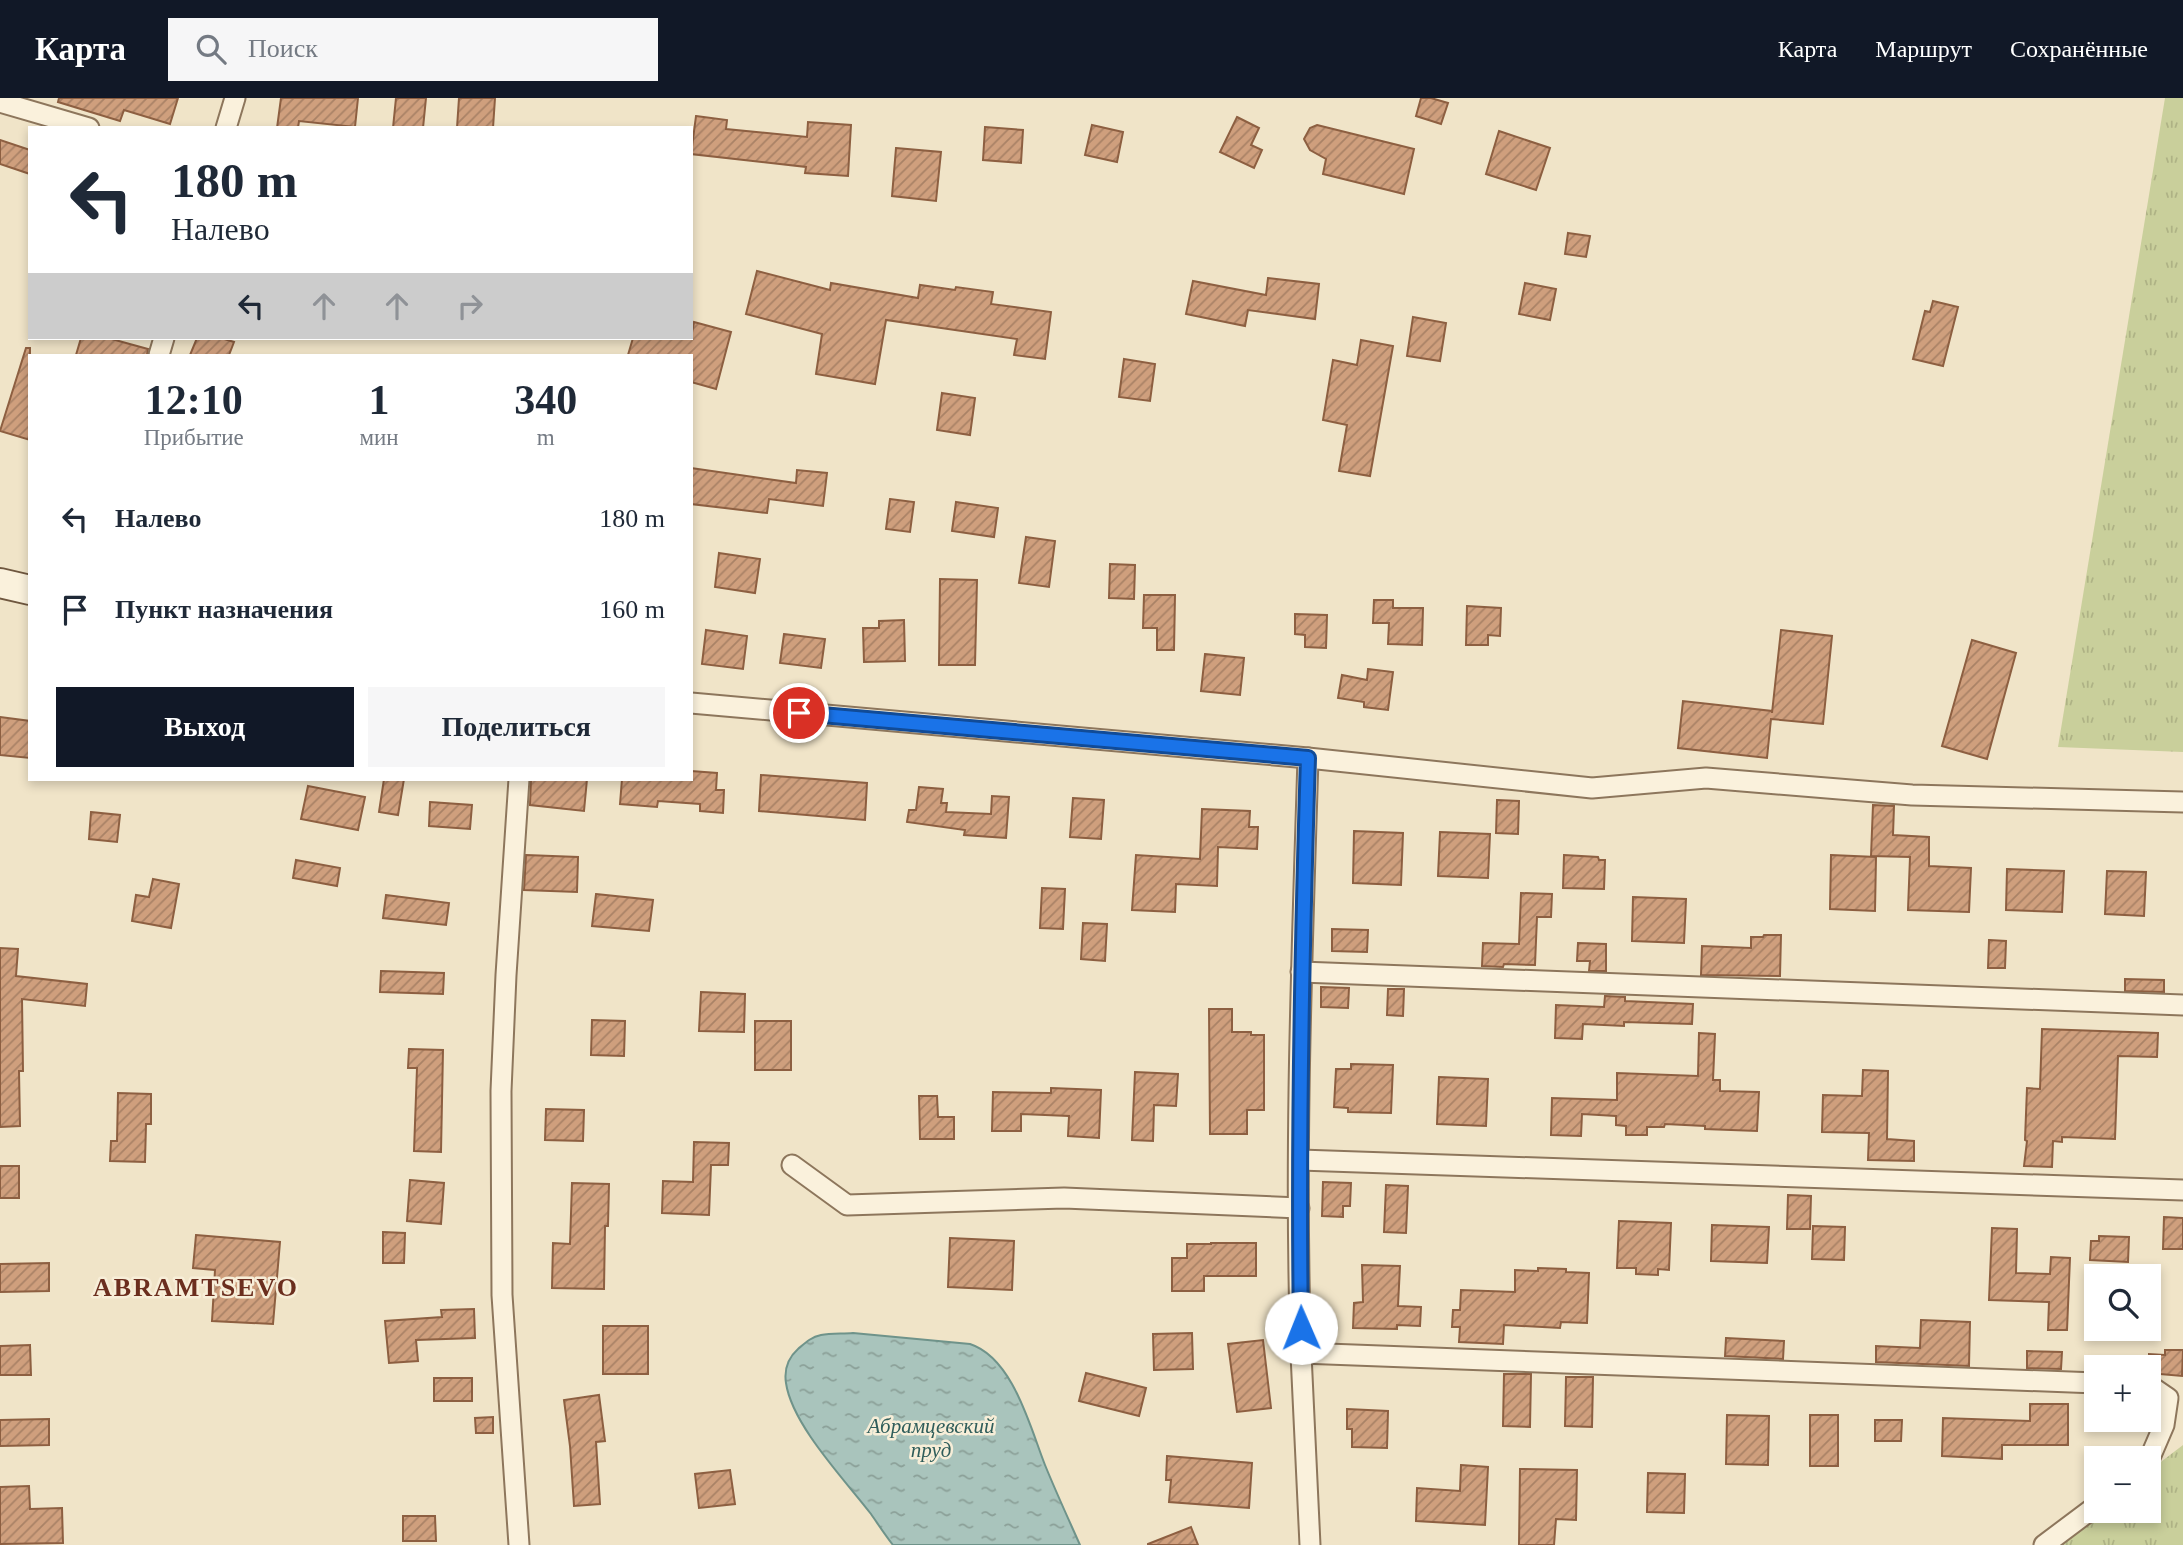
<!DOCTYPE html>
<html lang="ru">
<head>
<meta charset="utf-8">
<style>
  body { margin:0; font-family:"Times New Roman",serif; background:#f6f6f7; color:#1f2937; height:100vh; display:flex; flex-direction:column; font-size:26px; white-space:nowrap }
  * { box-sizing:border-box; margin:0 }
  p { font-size:23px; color:#747a83 }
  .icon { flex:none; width:38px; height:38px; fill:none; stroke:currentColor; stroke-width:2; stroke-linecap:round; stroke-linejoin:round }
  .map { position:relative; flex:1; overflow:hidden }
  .side { position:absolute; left:28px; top:256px; width:665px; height:427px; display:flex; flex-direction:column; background:#fff; border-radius:0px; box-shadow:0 4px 10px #0003 }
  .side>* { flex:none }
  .banner { position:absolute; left:28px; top:28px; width:665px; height:214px; border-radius:0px; box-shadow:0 4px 10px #0003; background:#fff; color:#1f2937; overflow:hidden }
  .controls { position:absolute; left:2084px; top:1166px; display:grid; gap:14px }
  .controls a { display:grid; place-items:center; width:77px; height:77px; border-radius:0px; background:#fff; box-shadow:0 4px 10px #0003; font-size:35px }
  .pin { position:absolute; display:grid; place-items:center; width:60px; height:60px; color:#fff; margin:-30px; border:4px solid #fff; border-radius:50%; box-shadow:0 2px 7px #0007 }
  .me { position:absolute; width:77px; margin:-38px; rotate:359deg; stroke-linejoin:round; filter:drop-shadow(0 0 5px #0008) }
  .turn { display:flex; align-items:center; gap:24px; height:147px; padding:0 28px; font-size:32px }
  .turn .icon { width:91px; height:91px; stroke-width:2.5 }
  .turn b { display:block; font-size:49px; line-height:60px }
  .lanes { display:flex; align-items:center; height:66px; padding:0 28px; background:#0003; justify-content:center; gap:35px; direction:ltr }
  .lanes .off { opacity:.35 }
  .eta { display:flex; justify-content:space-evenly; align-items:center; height:119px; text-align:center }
  .eta b { font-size:42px; font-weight:600; line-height:49px }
  .action { display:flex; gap:14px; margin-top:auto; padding:14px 28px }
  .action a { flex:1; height:80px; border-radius:0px; background:#111827; color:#fff; font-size:28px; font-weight:600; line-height:80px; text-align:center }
  .action a+a { background:#f6f6f7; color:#1f2937 }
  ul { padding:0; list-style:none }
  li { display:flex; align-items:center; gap:21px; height:91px; padding:0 28px }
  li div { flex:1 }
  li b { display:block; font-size:26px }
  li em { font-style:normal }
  header { display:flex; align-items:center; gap:42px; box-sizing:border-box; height:98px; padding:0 35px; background:#111827; color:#fff }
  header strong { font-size:33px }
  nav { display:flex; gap:38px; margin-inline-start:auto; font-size:24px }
  .search { width:490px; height:63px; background:#f6f6f7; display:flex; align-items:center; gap:18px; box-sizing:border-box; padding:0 24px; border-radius:0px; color:#747a83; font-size:26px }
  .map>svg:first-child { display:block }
  .grass { fill:url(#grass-tufts) }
  .water { fill:url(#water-ripples); stroke:#6f938a; stroke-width:2 }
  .building { fill:url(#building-hatch); stroke:#8d5f41; stroke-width:2 }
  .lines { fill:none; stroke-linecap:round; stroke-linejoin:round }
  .street-casing { stroke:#8d765c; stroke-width:23 }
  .secondary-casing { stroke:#6f573f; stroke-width:32 }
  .street { stroke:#faf1dc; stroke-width:19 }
  .secondary { stroke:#faf1dc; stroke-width:28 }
  .route-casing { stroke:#114b97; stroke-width:18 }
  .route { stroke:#1a73e8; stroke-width:12 }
  .labels { text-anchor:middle; stroke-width:5; stroke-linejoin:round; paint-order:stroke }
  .water-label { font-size:21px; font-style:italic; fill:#2f5d5a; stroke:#f7eed8 }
  .district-label { font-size:26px; font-weight:bold; letter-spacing:2px; fill:#6b2e1e; stroke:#f7eed8 }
</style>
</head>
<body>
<header>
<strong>Карта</strong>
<div class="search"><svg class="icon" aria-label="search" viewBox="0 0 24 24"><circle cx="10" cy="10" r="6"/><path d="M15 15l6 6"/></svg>Поиск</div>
<nav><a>Карта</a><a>Маршрут</a><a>Сохранённые</a></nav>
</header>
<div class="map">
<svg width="2183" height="1447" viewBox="0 0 2183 1447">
  <defs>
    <pattern id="grass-tufts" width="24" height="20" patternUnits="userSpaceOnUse" patternTransform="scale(1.75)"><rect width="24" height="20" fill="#c9cf9b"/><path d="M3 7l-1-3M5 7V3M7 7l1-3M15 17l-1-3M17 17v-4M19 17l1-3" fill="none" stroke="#aeb285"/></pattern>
    <pattern id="water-ripples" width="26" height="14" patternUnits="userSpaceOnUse" patternTransform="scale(1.75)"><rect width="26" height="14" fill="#a9c4bc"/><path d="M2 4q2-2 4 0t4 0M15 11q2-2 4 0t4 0" fill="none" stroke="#8ba098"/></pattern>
    <pattern id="building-hatch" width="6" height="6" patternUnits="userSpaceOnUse" patternTransform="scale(1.75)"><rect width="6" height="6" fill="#cf9f7d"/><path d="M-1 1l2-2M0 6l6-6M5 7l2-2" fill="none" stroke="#a98266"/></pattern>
  </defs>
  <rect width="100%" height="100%" fill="#f0e4c8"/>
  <g class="grass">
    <path d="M2165 0H2183V654L2058 649Z"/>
    <path d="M2183 1347V1447H2052L2097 1412H2149V1373Z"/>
  </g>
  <path class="water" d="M853 1235 970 1246C1013 1260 1030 1329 1045 1367 1056 1394 1068 1420 1080 1447H893C885 1437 878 1426 871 1416 845 1382 792 1327 786 1285 784 1272 788 1260 798 1251 805 1245 811 1239 821 1237 831 1235 843 1236 853 1235Z"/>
  <g class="building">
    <path d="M59 0H178L170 26 124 12 120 23 58 4Z"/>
    <path d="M281 0H358L355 29 299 23 298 30H277Z"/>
    <path d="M396 0H426L423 30H393Z"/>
    <path d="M459 0H495L493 30H457Z"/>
    <path d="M1421 0H1431L1448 5 1441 26 1416 18Z"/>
    <path d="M696 18 727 22 726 31 807 39 808 24 851 27 848 78 805 75 806 69 691 56Z"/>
    <path d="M1237 19 1259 30 1251 47 1262 52 1254 70 1220 54Z"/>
    <path d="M1092 27 1123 34 1117 64 1085 57Z"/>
    <path d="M1317 27 1414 51 1404 96 1323 76 1326 61 1310 52 1304 41 1310 30Z"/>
    <path d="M985 29 1023 32 1021 65 983 62Z"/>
    <path d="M1499 33 1550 50 1536 92 1486 76Z"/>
    <path d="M0 42 30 52V76L0 66Z"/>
    <path d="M896 50 941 54 936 103 892 98Z"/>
    <path d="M1568 135 1590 138 1586 159 1565 156Z"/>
    <path d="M757 173 830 192 831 185 918 200 920 187 955 192 956 189 993 194 991 206 1051 214 1045 261 1014 257 1017 241 886 222 875 286 816 276 822 236 746 216Z"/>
    <path d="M1268 180 1319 186 1315 221 1248 212 1245 228 1186 216 1193 183 1266 197Z"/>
    <path d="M1525 185 1556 191 1550 222 1519 216Z"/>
    <path d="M1933 203 1958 209 1943 268 1913 261 1925 213 1930 214Z"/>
    <path d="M1413 219 1446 225 1440 263 1407 258Z"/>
    <path d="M694 224 731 234 716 291 691 284V257H628L633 240H691Z"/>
    <path d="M81 240H108L148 251 147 257H76Z"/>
    <path d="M197 240H221L234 244 229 257H190Z"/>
    <path d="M1361 242 1393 248 1370 378 1339 373 1347 327 1323 322 1333 262 1357 267Z"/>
    <path d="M26 250H30V342L0 333Z"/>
    <path d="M1124 261 1155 266 1150 303 1119 299Z"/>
    <path d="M942 295 975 300 970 337 937 332Z"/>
    <path d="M691 370 796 385 797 372 827 375 823 408 769 401 767 415 691 406Z"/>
    <path d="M890 401 914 404 910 434 886 431Z"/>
    <path d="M956 404 998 410 994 439 952 433Z"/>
    <path d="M1026 439 1055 443 1049 489 1019 485Z"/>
    <path d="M719 455 760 461 755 495 715 489Z"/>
    <path d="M1110 466 1135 467 1134 501 1109 500Z"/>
    <path d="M940 481 977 482 975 567H939Z"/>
    <path d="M1144 497H1175L1174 552H1157V530H1143Z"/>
    <path d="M1374 502H1393V510H1423L1422 547 1388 546 1389 525H1373Z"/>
    <path d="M1467 508 1501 510 1500 538 1488 537V547H1466Z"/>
    <path d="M1295 516 1327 517 1326 550 1305 549V537L1295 536Z"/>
    <path d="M904 522 905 563 864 564 863 530H879V523Z"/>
    <path d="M706 532 747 538 743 571 702 566Z"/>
    <path d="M1781 532 1832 538 1823 626 1771 621 1767 660 1678 650 1683 603 1772 613V615Z"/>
    <path d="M784 536 825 541 821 570 780 565Z"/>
    <path d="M1972 542 2016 555 1987 661 1942 648Z"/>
    <path d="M1205 556 1244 560 1240 597 1201 593Z"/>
    <path d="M1368 571 1393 574 1388 612 1364 609V604L1338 600 1342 577 1367 582Z"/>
    <path d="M0 619 30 623V660L0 657Z"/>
    <path d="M691 673 717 675 716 692H724L723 715 700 713V706L658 703 657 709 620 706 622 681H691Z"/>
    <path d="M761 677 867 685 865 722 759 713Z"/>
    <path d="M384 681H404L398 717 379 714Z"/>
    <path d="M531 681H587L584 713 530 707Z"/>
    <path d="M308 688 365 699 358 732 301 721Z"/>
    <path d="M919 689 943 691 941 705H947L946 714 991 716 992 698 1009 699 1006 740 964 737 965 732 907 724 909 712H916Z"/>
    <path d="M1073 700 1104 702 1101 741 1070 739Z"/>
    <path d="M1497 702 1519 703 1518 736 1496 735Z"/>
    <path d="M430 704 472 707 470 731 429 728Z"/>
    <path d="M1873 707 1894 708 1893 737 1929 739V768L1971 770 1969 814 1908 812 1910 759 1871 758Z"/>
    <path d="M1202 711 1250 713 1249 729H1258L1257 751 1218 749 1217 788 1176 786 1175 814 1132 812 1136 757 1200 761Z"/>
    <path d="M91 714 120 717 117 744 89 741Z"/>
    <path d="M1354 733 1403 735 1401 787 1353 785Z"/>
    <path d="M1440 734 1490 736 1488 780 1438 778Z"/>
    <path d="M526 757 578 759 577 794 524 792Z"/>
    <path d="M1564 757 1598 759 1599 762H1605L1604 791 1563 790Z"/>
    <path d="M1831 757 1876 759 1875 813 1830 811Z"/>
    <path d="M296 762 340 770 337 788 293 780Z"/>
    <path d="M2007 771 2064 773 2062 814 2006 812Z"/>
    <path d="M2107 773 2146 774 2144 818 2105 816Z"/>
    <path d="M153 781 179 786 171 830 132 823 136 797 149 799Z"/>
    <path d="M1042 790 1065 791 1063 831 1040 830Z"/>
    <path d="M1521 795 1552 796 1551 819H1537L1535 867 1504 866 1503 869 1482 868 1483 845 1519 846Z"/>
    <path d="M596 796 653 802 649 833 592 828Z"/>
    <path d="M386 797 449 805 446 827 383 820Z"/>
    <path d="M1633 799 1686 801 1684 845 1632 843Z"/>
    <path d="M1083 825 1107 826 1105 863 1081 861Z"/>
    <path d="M1332 831 1368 832 1367 854 1332 853Z"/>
    <path d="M1764 837H1781L1780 878 1701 877 1702 848 1751 850V839H1763Z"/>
    <path d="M1989 842 2006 843 2005 870H1988Z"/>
    <path d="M1578 845 1606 846V873H1589L1590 863H1577Z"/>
    <path d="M0 850 18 851 16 878 87 886 85 908 22 901 23 973H19L20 1028 0 1029Z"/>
    <path d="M381 873 444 875 443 896 380 894Z"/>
    <path d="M2125 881 2164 882V894L2125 893Z"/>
    <path d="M1321 889 1349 890 1348 910 1321 909Z"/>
    <path d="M1388 891H1404L1403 918 1387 917Z"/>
    <path d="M701 894 745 896 744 934 699 933Z"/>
    <path d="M1605 898 1625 899V903L1693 906 1692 926 1624 924V928L1583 926 1582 941 1555 940 1556 907 1604 909Z"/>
    <path d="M1209 911H1232V934H1251V937H1264V1012H1247V1036H1210Z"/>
    <path d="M592 922 625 923 624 958 591 957Z"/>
    <rect x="755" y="923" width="36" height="49"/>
    <path d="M2042 931 2158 935 2157 959 2118 958 2115 1041 2062 1039V1044L2053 1043 2052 1069 2024 1068 2027 1043 2025 1042 2027 990 2040 991Z"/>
    <path d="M1699 935 1715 936 1713 982H1720V993L1759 994 1757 1033 1705 1031V1028L1665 1026 1664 1029H1647V1037H1626V1028L1616 1027V1018L1582 1016 1581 1038 1551 1037 1552 1000 1617 1002V975L1698 978Z"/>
    <path d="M409 951 443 952 441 1054 414 1053 417 970H408Z"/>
    <path d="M1351 966 1393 967 1391 1015 1348 1014V1010L1334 1009 1336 971H1351Z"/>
    <path d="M1863 972 1888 973 1887 1041 1914 1043V1063L1868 1062 1869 1035 1822 1034 1823 997 1862 998Z"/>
    <path d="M1135 974 1178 976 1176 1008 1154 1007 1153 1043 1132 1042Z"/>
    <path d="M1439 979 1488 981 1486 1028 1437 1026Z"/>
    <path d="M1051 990 1101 992 1099 1040 1068 1038 1069 1018 1021 1016V1033H992L993 994 1051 995Z"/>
    <path d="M118 995 151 996V1026H146L145 1064 110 1063 111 1043H117Z"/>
    <path d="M919 998H937L938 1019H954V1041H920Z"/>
    <path d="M546 1011 584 1012 583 1043 545 1042Z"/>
    <path d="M694 1044 729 1045 728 1067H711L709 1117 662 1115 663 1083 693 1084Z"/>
    <rect x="0" y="1068" width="19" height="32"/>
    <path d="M410 1082 444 1085 441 1126 407 1123Z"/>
    <path d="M1323 1084 1351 1085 1350 1108H1343V1119L1322 1118Z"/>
    <path d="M572 1085 609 1086 608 1128H605L604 1191 552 1190 553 1145 570 1146Z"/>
    <path d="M1386 1087 1408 1088 1406 1135 1384 1134Z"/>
    <path d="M1788 1097 1811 1098 1810 1131H1787Z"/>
    <path d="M2164 1119 2183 1120V1151H2163Z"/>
    <path d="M1619 1123 1671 1125 1669 1172 1658 1171V1177L1636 1176V1170H1617Z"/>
    <path d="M1712 1127 1769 1129 1767 1165 1711 1163Z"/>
    <path d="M1813 1128 1845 1129 1844 1162 1812 1161Z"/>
    <path d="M1992 1130 2017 1131 2016 1175 2050 1176 2051 1159 2070 1160 2067 1232H2048L2049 1204 1989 1202Z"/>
    <path d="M383 1134 405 1135 404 1165H383Z"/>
    <path d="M196 1137 280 1144 273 1226 212 1223 215 1172 193 1170Z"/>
    <path d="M2099 1138 2129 1139 2128 1164 2090 1162 2091 1143H2099Z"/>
    <path d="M950 1140 1014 1143 1012 1192 948 1189Z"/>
    <path d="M1211 1145H1256V1178H1204V1193H1172V1160H1187V1146H1211Z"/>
    <path d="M49 1165V1193L0 1194V1166Z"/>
    <path d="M1362 1167 1400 1168 1398 1208 1421 1209 1420 1228 1397 1227V1231L1353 1230 1354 1205 1363 1204Z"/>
    <path d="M1538 1170 1566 1171V1174L1589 1175 1587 1225 1561 1224 1560 1230 1504 1227 1503 1246 1459 1244 1460 1229H1452L1453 1212H1460L1461 1192 1515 1194V1172L1538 1173Z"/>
    <path d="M474 1211 475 1240 416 1242 418 1263 389 1265 385 1223 442 1219 441 1212Z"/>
    <path d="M1921 1222 1970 1224 1969 1268 1876 1264V1248L1920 1250Z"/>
    <rect x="603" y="1228" width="45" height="48"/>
    <path d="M1192 1235 1193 1271 1154 1272 1153 1236Z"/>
    <path d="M1726 1240 1784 1243 1783 1261 1725 1258Z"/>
    <path d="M1263 1242 1271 1310 1237 1314 1228 1246Z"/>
    <path d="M30 1247 31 1277H0V1248Z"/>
    <path d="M2165 1252H2183L2182 1278 2149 1275V1256L2165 1257Z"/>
    <path d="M2027 1253 2062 1254 2061 1271 2027 1270Z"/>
    <path d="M1086 1275 1146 1290 1139 1318 1079 1303Z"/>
    <path d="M1504 1276H1531L1530 1329 1503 1328Z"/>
    <path d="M1566 1279H1593L1592 1329 1565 1328Z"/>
    <rect x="434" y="1280" width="38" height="23"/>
    <path d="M599 1297 605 1343 596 1344 600 1406 574 1408 570 1348 564 1302Z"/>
    <path d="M2030 1306H2068V1347H2002V1361L1942 1358 1943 1320 2030 1323Z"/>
    <path d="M1347 1311 1388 1313 1387 1350 1352 1349V1331H1347Z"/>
    <path d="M1727 1317 1769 1318 1768 1367 1726 1366Z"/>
    <rect x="1810" y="1317" width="28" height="51"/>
    <path d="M493 1319V1335H476L475 1320Z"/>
    <path d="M49 1321V1347L0 1348V1322Z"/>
    <path d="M1875 1322H1902L1901 1343H1875Z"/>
    <path d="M1167 1358 1252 1365 1249 1410 1169 1404 1171 1382H1166Z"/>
    <path d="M1461 1367 1488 1369 1485 1427 1416 1423 1417 1390 1460 1393Z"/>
    <path d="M1520 1371 1577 1372 1576 1422 1556 1421 1554 1447H1519Z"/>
    <path d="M730 1372 735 1406 699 1410 695 1376Z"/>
    <path d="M1648 1375 1685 1376 1684 1415 1647 1414Z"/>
    <path d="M29 1388 30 1411 62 1410 63 1445 0 1446V1389Z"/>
    <path d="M403 1418H435L436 1443H403Z"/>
    <path d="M1191 1429 1198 1447H1148V1446Z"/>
  </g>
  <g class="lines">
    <g class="street-casing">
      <g id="street">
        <path d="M0 4 89 30"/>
        <path d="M226 30 235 0"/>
        <path d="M159 257 164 240"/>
        <path d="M691 605 1308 660 1592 690 1706 680 1912 697 2183 704"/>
        <path d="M1308 660C1302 858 1294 1057 1301 1256 1304 1319 1307 1383 1310 1447"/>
        <path d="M519 681 506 877 501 993 502 1197 519 1447"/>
        <path d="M1301 874 2183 907"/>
        <path d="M1300 1062 2183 1092"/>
        <path d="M792 1067 847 1107 1064 1100 1299 1110"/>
        <path d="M1301 1255 2096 1285"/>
        <path d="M2149 1287 2168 1300 2164 1327 2149 1362"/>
        <path d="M2044 1447 2096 1408"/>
      </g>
    </g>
    <g class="secondary-casing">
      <path id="secondary" d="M0 485 30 492"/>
    </g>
    <use href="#street" class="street"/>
    <use href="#secondary" class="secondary"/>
  </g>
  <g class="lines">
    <g class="route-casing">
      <path id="route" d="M799 615 1308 660C1302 850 1298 1040 1301 1230"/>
    </g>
    <use href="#route" class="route"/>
  </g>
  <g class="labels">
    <g class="water-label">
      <text x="931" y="1335">Абрамцевский<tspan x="931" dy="24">пруд</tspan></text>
    </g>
    <g class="district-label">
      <text x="196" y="1198">ABRAMTSEVO</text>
    </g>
  </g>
</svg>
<div class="controls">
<a><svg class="icon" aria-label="search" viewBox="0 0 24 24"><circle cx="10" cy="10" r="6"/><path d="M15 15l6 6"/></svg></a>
<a>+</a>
<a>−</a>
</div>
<div class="pin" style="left:799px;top:615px;background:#d93025"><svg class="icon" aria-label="arrive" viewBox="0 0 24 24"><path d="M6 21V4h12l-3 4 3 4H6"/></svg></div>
<svg class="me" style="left:1301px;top:1230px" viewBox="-20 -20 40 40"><circle r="19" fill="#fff"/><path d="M0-13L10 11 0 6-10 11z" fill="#1a73e8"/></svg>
<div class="banner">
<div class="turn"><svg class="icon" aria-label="left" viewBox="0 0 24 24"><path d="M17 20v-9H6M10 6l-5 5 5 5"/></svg><div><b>180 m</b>Налево</div></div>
<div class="lanes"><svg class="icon" aria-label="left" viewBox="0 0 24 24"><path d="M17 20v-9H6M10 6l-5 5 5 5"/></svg><svg class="icon off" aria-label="ahead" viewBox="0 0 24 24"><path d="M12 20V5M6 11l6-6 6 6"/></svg><svg class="icon off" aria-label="ahead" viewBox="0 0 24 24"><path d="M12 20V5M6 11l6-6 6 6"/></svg><svg class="icon off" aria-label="right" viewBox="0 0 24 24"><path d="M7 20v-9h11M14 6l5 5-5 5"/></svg></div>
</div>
<section class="side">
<div class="eta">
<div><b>12:10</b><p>Прибытие</p></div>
<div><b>1</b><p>мин</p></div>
<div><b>340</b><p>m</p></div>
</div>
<ul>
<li><svg class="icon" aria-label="left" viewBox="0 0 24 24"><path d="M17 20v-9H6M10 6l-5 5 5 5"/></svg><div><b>Налево</b></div><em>180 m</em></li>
<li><svg class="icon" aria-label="arrive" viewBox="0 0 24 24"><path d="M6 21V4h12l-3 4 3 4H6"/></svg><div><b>Пункт назначения</b></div><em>160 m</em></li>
</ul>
<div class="action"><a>Выход</a><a>Поделиться</a></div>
</section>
</div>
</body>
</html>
